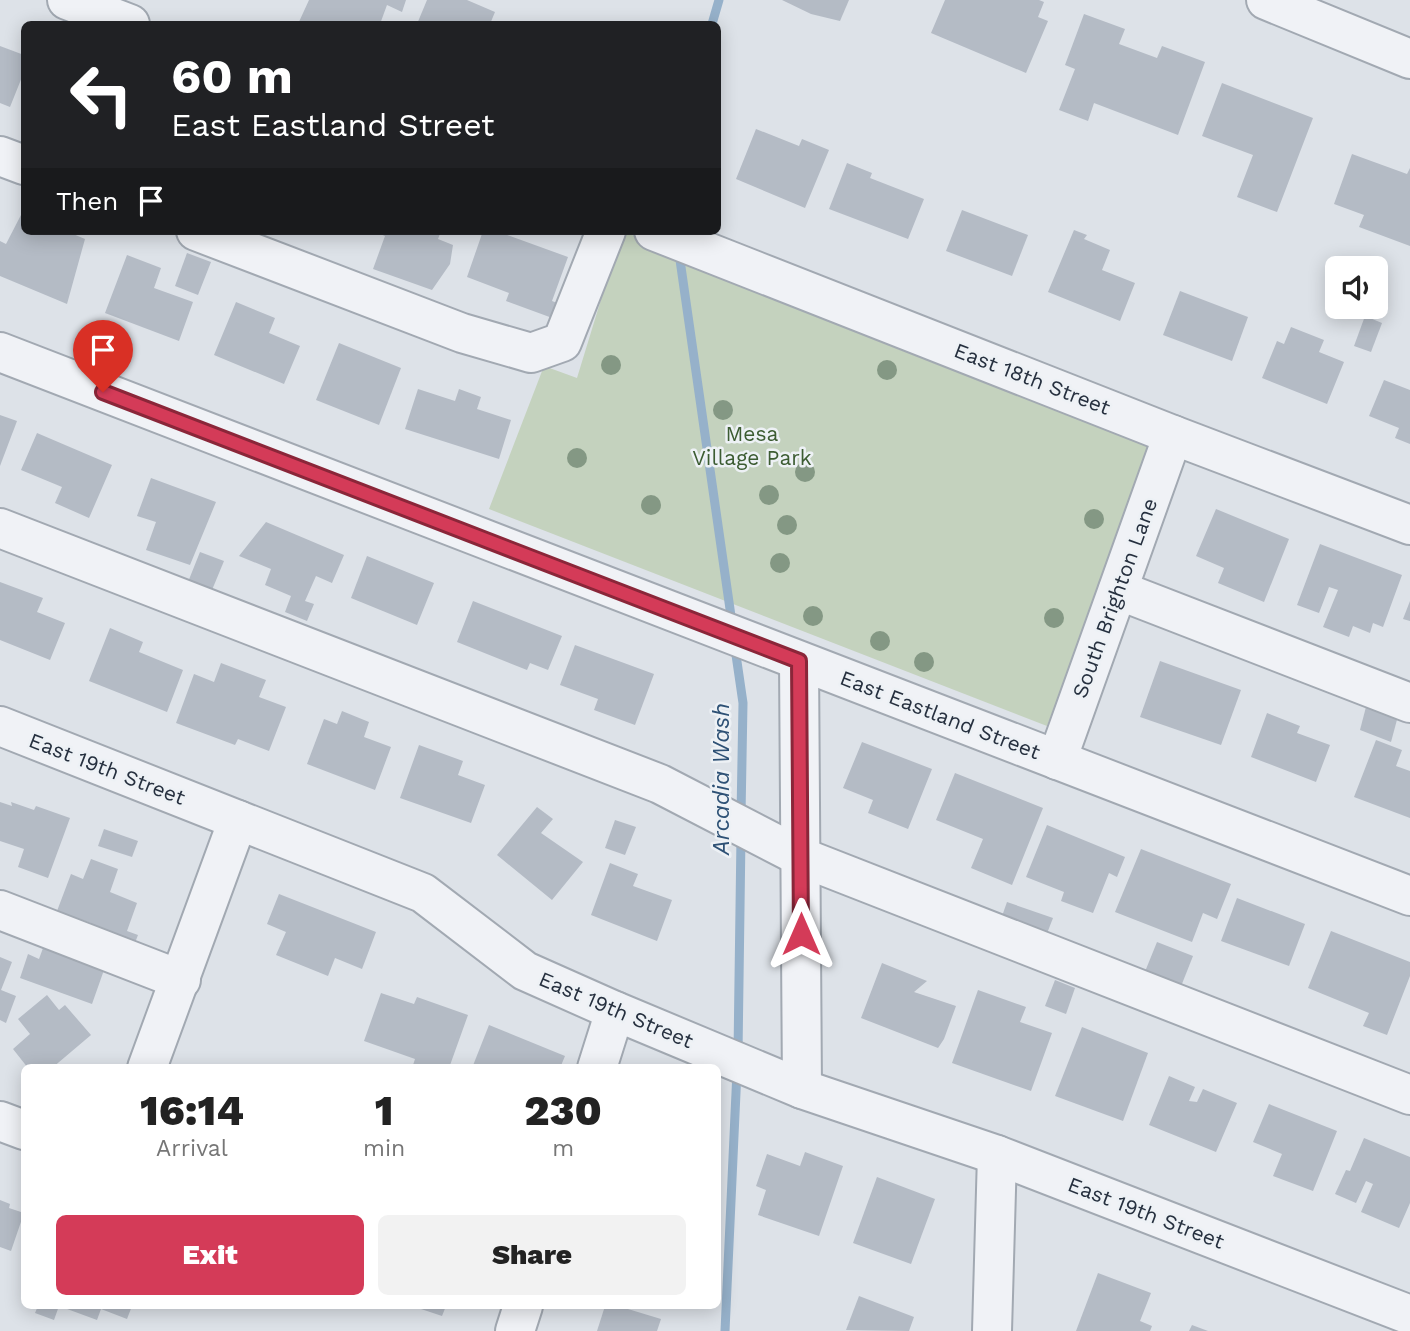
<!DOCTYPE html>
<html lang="en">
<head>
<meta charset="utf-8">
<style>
  body { margin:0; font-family:"Work Sans",sans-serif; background:#f2f2f2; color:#222; height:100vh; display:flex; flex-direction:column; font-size:26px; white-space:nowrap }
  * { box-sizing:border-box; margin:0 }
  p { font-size:23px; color:#767676 }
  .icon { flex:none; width:38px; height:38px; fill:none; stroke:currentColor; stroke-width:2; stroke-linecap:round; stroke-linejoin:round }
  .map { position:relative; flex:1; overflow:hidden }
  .drawer { position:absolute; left:21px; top:1064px; width:700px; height:245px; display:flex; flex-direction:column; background:#fff; border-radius:10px; box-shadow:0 4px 18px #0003 }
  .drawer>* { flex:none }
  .top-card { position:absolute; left:21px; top:21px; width:700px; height:214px; border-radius:10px; box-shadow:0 4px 18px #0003; background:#202124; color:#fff; overflow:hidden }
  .fabs { position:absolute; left:1325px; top:256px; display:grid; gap:14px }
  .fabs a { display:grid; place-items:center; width:63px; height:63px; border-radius:10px; background:#fff; box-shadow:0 4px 18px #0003; font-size:35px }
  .pin { position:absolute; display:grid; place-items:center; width:60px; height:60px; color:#fff; margin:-72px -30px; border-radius:50% 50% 50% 0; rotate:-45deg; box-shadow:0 0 7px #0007 }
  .pin .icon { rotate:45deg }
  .me { position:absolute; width:77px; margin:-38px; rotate:0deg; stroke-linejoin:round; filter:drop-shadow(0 0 5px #0008) }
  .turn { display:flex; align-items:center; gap:24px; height:147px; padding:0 35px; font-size:32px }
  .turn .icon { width:91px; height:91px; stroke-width:2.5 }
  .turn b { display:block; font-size:49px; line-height:60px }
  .then { display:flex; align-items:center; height:66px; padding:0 35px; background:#0003; gap:14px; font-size:26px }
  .eta { display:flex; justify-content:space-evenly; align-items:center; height:119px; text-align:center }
  .eta b { font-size:42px; font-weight:800; line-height:49px }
  .primary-button { display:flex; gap:14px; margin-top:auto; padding:14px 35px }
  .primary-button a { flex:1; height:80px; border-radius:10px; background:#d43b58; color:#fff; font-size:28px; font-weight:800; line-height:80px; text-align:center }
  .primary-button a+a { background:#f2f2f2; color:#222 }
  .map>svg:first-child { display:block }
  .green { fill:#c4d2be }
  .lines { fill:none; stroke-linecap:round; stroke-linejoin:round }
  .stream { stroke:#96b1ca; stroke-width:9 }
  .building { fill:#b4bbc5 }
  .minor-casing { stroke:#a2a9b2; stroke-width:42 }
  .minor { stroke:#f0f2f6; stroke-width:38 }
  .tree { fill:#849884 }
  .route-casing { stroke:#8a2639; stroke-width:18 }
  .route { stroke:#d43b58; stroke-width:12 }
  .labels { text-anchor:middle; stroke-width:5; stroke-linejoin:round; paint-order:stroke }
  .street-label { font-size:21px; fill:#26303f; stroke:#edf1f5 }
  .park-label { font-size:21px; fill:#3c5c32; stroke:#edf1f5 }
  .water-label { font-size:23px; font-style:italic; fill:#2e5175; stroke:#edf1f5 }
</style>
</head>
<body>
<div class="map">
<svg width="1410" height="1331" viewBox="0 0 1410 1331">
  <rect width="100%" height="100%" fill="#dde2e8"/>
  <path class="green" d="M622 231 1159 440 1047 726 489 509 544 366 577 378Z"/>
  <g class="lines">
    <g class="stream">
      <path d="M712 24 719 0"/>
      <path d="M679 253 732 623"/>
      <path d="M735 648 743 703 741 815"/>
      <path d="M738 1053 741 836"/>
      <path d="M725 1331 737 1071"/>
    </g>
  </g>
  <g class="building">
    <path d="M309 0H406L402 12 387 5 380 24H330L321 21V24H298Z"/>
    <path d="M427 0H467L495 12 490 24H417Z"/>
    <path d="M782 0H849L840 21 811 14Z"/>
    <path d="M945 0H1039L1044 2 1038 17 1048 21 1026 73 931 33Z"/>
    <path d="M1084 14 1125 29 1119 44 1157 58 1162 46 1205 62 1178 135 1094 103 1088 121 1059 110 1075 69 1065 65Z"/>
    <path d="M0 46 24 55V72L10 107 0 103Z"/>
    <path d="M1222 83 1313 118 1277 212 1237 197 1253 155 1202 136Z"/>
    <path d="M756 129 799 146 802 139 829 150 805 208 736 179Z"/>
    <path d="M1352 154 1407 174 1410 168V246L1359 227 1364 215 1334 204Z"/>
    <path d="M847 163 872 173 870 178 924 199 908 239 829 209Z"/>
    <path d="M962 210 1028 235 1012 276 946 251Z"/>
    <path d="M22 213 24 214V231H66L85 239 67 304 0 276V241L6 244Z"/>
    <path d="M1074 230 1087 235 1084 239 1110 250 1102 270 1135 283 1120 321 1048 292Z"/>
    <path d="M373 231H441L438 239 453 245 450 264 432 290 373 269 385 236Z"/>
    <path d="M483 231H496L568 257 552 301 560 304 555 319 506 301 509 293 467 277Z"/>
    <path d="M187 253 211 262 198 295 175 286Z"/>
    <path d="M127 255 161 268 154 288 193 302 179 341 105 313Z"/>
    <path d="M1180 291 1248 317 1232 361 1163 335Z"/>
    <path d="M236 302 275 318 269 333 300 346 284 384 214 355Z"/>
    <path d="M1365 316 1382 323 1371 352 1354 346Z"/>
    <path d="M1291 327 1324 340 1319 352 1344 362 1327 404 1262 378 1277 341 1284 344Z"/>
    <path d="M339 343 401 368 379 425 316 400Z"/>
    <path d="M1384 380 1410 390V444L1395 438 1399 428 1369 416Z"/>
    <path d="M418 389 455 401 459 389 481 397 477 409 511 420 499 459 405 429Z"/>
    <path d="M0 415 17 421 0 466Z"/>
    <path d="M37 433 112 465 89 518 55 503 62 487 21 470Z"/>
    <path d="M151 478 216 502 190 565 146 550 156 522 137 516Z"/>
    <path d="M1216 509 1289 539 1264 602 1218 583 1224 568 1196 556Z"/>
    <path d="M266 522 344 555 332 583 316 576 305 601 314 604 307 621 285 612 291 596 265 585 271 569 239 556Z"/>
    <path d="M1320 544 1402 575 1383 627 1373 623 1370 633 1353 626 1349 637 1323 627 1338 590 1329 587 1319 613 1297 605Z"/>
    <path d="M200 552 224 561 212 590 188 582Z"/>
    <path d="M367 556 434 583 417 625 351 598Z"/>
    <path d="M0 582 43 598 37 612 65 623 50 660 0 640Z"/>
    <path d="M473 601 562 636 548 670 530 663 527 670 457 642Z"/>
    <path d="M1410 601V621L1403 619Z"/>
    <path d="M110 628 143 642 139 652 183 670 167 712 89 681Z"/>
    <path d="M575 645 654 674 635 725 594 710 598 699 560 685Z"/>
    <path d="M1160 661 1241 690 1221 745 1140 717Z"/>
    <path d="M221 663 266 680 259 697 286 707 269 751 238 739 235 745 176 723 194 674 214 682Z"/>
    <path d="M1367 703 1398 716 1391 742 1360 730Z"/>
    <path d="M342 711 369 722 364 737 391 747 375 790 307 764 324 719 337 724Z"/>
    <path d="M1267 713 1300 726 1297 733 1330 745 1316 782 1251 757Z"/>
    <path d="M1376 740 1402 750 1396 766 1410 771V818L1354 797Z"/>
    <path d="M862 742 932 769 908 829 868 813 873 800 843 788Z"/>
    <path d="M419 745 463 761 458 775 485 785 471 823 400 798Z"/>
    <path d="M955 773 1043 808 1012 885 971 868 983 839 936 820Z"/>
    <path d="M0 802 12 806 11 802 34 810 36 806 70 818 48 878 18 867 24 849 0 841Z"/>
    <path d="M537 807 553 819 541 833 583 862 552 900 497 855Z"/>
    <path d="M615 820 636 827 625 855 605 848Z"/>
    <path d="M1047 825 1125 857 1117 877 1109 873 1093 913 1061 901 1064 892 1026 877Z"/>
    <path d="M104 829 138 841 132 857 98 846Z"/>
    <path d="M1141 849 1231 884 1217 919 1203 913 1192 942 1115 912Z"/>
    <path d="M91 859 118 869 110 892 137 903 127 931 138 935 131 953 90 927 91 923 57 911 71 874 83 879Z"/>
    <path d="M610 863 638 874 633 886 672 900 657 941 591 915Z"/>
    <path d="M279 894 376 932 362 969 335 958 328 976 276 955 286 932 267 924Z"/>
    <path d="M1237 898 1305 924 1289 966 1221 941Z"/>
    <path d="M1007 902 1053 918 1046 936 1001 919Z"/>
    <path d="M1331 931 1410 962V976L1387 1035 1363 1026 1369 1013 1308 988Z"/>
    <path d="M1157 942 1193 956 1178 994 1142 979Z"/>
    <path d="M43 948 104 970 92 1004 20 978 28 954 39 959Z"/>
    <path d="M0 957 12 962 1 990 16 996 6 1023 0 1020Z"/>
    <path d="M882 963 927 981 914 992 956 1006 944 1039 938 1048 861 1018Z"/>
    <path d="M1055 980 1075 988 1066 1014 1045 1006Z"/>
    <path d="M978 990 1026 1007 1020 1022 1052 1033 1031 1091 952 1063Z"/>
    <path d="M381 993 414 1004 417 997 468 1015 449 1068H412L415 1059 364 1041Z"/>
    <path d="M47 995 59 1010 65 1005 91 1035 52 1068H28L13 1049 30 1034 18 1019Z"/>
    <path d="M489 1025 565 1056 560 1068H472Z"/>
    <path d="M1082 1027 1148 1053 1123 1121 1055 1096Z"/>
    <path d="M1169 1076 1195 1087 1189 1101 1197 1102 1203 1089 1237 1103 1216 1152 1149 1125Z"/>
    <path d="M1269 1104 1337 1131 1313 1191 1273 1176 1282 1154 1253 1142Z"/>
    <path d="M1364 1138 1410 1157V1203L1399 1228 1361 1212 1373 1184 1366 1181 1356 1203 1335 1194 1346 1170 1350 1171Z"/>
    <path d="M805 1152 843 1166 819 1236 758 1215 766 1190 756 1186 767 1154 800 1166Z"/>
    <path d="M877 1177 935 1199 911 1264 853 1243Z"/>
    <path d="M0 1200 10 1204 9 1208 24 1213 11 1251 0 1247Z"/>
    <path d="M1098 1273 1151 1293 1140 1321 1152 1326 1150 1331H1076Z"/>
    <path d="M859 1296 914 1317 909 1331 846 1330Z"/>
    <path d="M38 1306H132L127 1319 101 1309 97 1320 59 1306 54 1320 35 1313Z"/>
    <path d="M412 1306H446L442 1316Z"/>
    <path d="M605 1306H618L661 1319 657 1331H597Z"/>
    <path d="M1192 1325 1208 1331H1189Z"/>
  </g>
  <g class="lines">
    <g class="minor-casing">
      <g id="minor">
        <path d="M67 0 130 24"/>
        <path d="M1266 0 1410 59"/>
        <path d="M0 156 24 165"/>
        <path d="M196 231 462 333 531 353 562 342 606 231"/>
        <path d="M654 231 1173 435 1410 525"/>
        <path d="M0 352 1410 896"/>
        <path d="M0 528 660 784 801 857 1410 1095"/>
        <path d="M1118 590 1410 703"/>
        <path d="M799 661 802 1089"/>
        <path d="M0 726 423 893 525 971 615 1011 802 1089 997 1155 1410 1315"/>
        <path d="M1057 760 1173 435"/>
        <path d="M0 910 181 980"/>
        <path d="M147 1068 238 820"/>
        <path d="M597 1068 615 1011"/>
        <path d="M0 1121 24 1130"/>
        <path d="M515 1331 523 1306"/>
        <path d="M992 1331 997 1155"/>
      </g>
    </g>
    <use href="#minor" class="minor"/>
  </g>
  <g class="tree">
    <circle cx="611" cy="365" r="10"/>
    <circle cx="887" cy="370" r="10"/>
    <circle cx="723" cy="410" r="10"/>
    <circle cx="577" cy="458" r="10"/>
    <circle cx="805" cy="472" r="10"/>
    <circle cx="769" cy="495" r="10"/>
    <circle cx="651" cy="505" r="10"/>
    <circle cx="1094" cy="519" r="10"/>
    <circle cx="787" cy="525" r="10"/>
    <circle cx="780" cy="563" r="10"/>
    <circle cx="813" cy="616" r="10"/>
    <circle cx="1054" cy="618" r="10"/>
    <circle cx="880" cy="641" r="10"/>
    <circle cx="924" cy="662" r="10"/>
  </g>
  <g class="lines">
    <g class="route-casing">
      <path id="route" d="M103 392 799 661 801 934"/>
    </g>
    <use href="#route" class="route"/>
  </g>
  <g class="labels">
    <g class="street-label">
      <text transform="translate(1032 379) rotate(21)" y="7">East 18th Street</text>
      <text transform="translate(1115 598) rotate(-70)" y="7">South Brighton Lane</text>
      <text transform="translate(940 715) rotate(21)" y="7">East Eastland Street</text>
      <text transform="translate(107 769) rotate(21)" y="7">East 19th Street</text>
      <text transform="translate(616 1010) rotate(23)" y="7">East 19th Street</text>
      <text transform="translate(1146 1213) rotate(21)" y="7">East 19th Street</text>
    </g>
    <g class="park-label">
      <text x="752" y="441">Mesa<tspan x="752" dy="24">Village Park</tspan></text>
    </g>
    <g class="water-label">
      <text transform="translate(721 779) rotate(-90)" y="8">Arcadia Wash</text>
    </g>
  </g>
</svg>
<div class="fabs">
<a><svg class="icon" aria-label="sound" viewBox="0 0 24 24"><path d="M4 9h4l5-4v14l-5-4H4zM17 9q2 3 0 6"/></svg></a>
</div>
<div class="pin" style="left:103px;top:392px;background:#d93025"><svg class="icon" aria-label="arrive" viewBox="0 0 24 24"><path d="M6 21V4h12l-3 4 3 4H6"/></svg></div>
<svg class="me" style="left:801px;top:934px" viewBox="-20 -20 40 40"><path d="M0-17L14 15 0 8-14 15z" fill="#d43b58" stroke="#fff" stroke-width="4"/></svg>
<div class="top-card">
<div class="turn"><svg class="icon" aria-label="left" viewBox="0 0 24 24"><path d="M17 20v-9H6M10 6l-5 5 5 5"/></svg><div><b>60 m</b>East Eastland Street</div></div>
<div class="then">Then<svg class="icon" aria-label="arrive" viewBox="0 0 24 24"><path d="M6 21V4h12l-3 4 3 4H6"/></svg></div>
</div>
<section class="drawer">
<div class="eta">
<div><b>16:14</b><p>Arrival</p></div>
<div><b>1</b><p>min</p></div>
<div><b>230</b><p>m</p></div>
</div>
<div class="primary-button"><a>Exit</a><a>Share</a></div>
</section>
</div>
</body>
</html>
